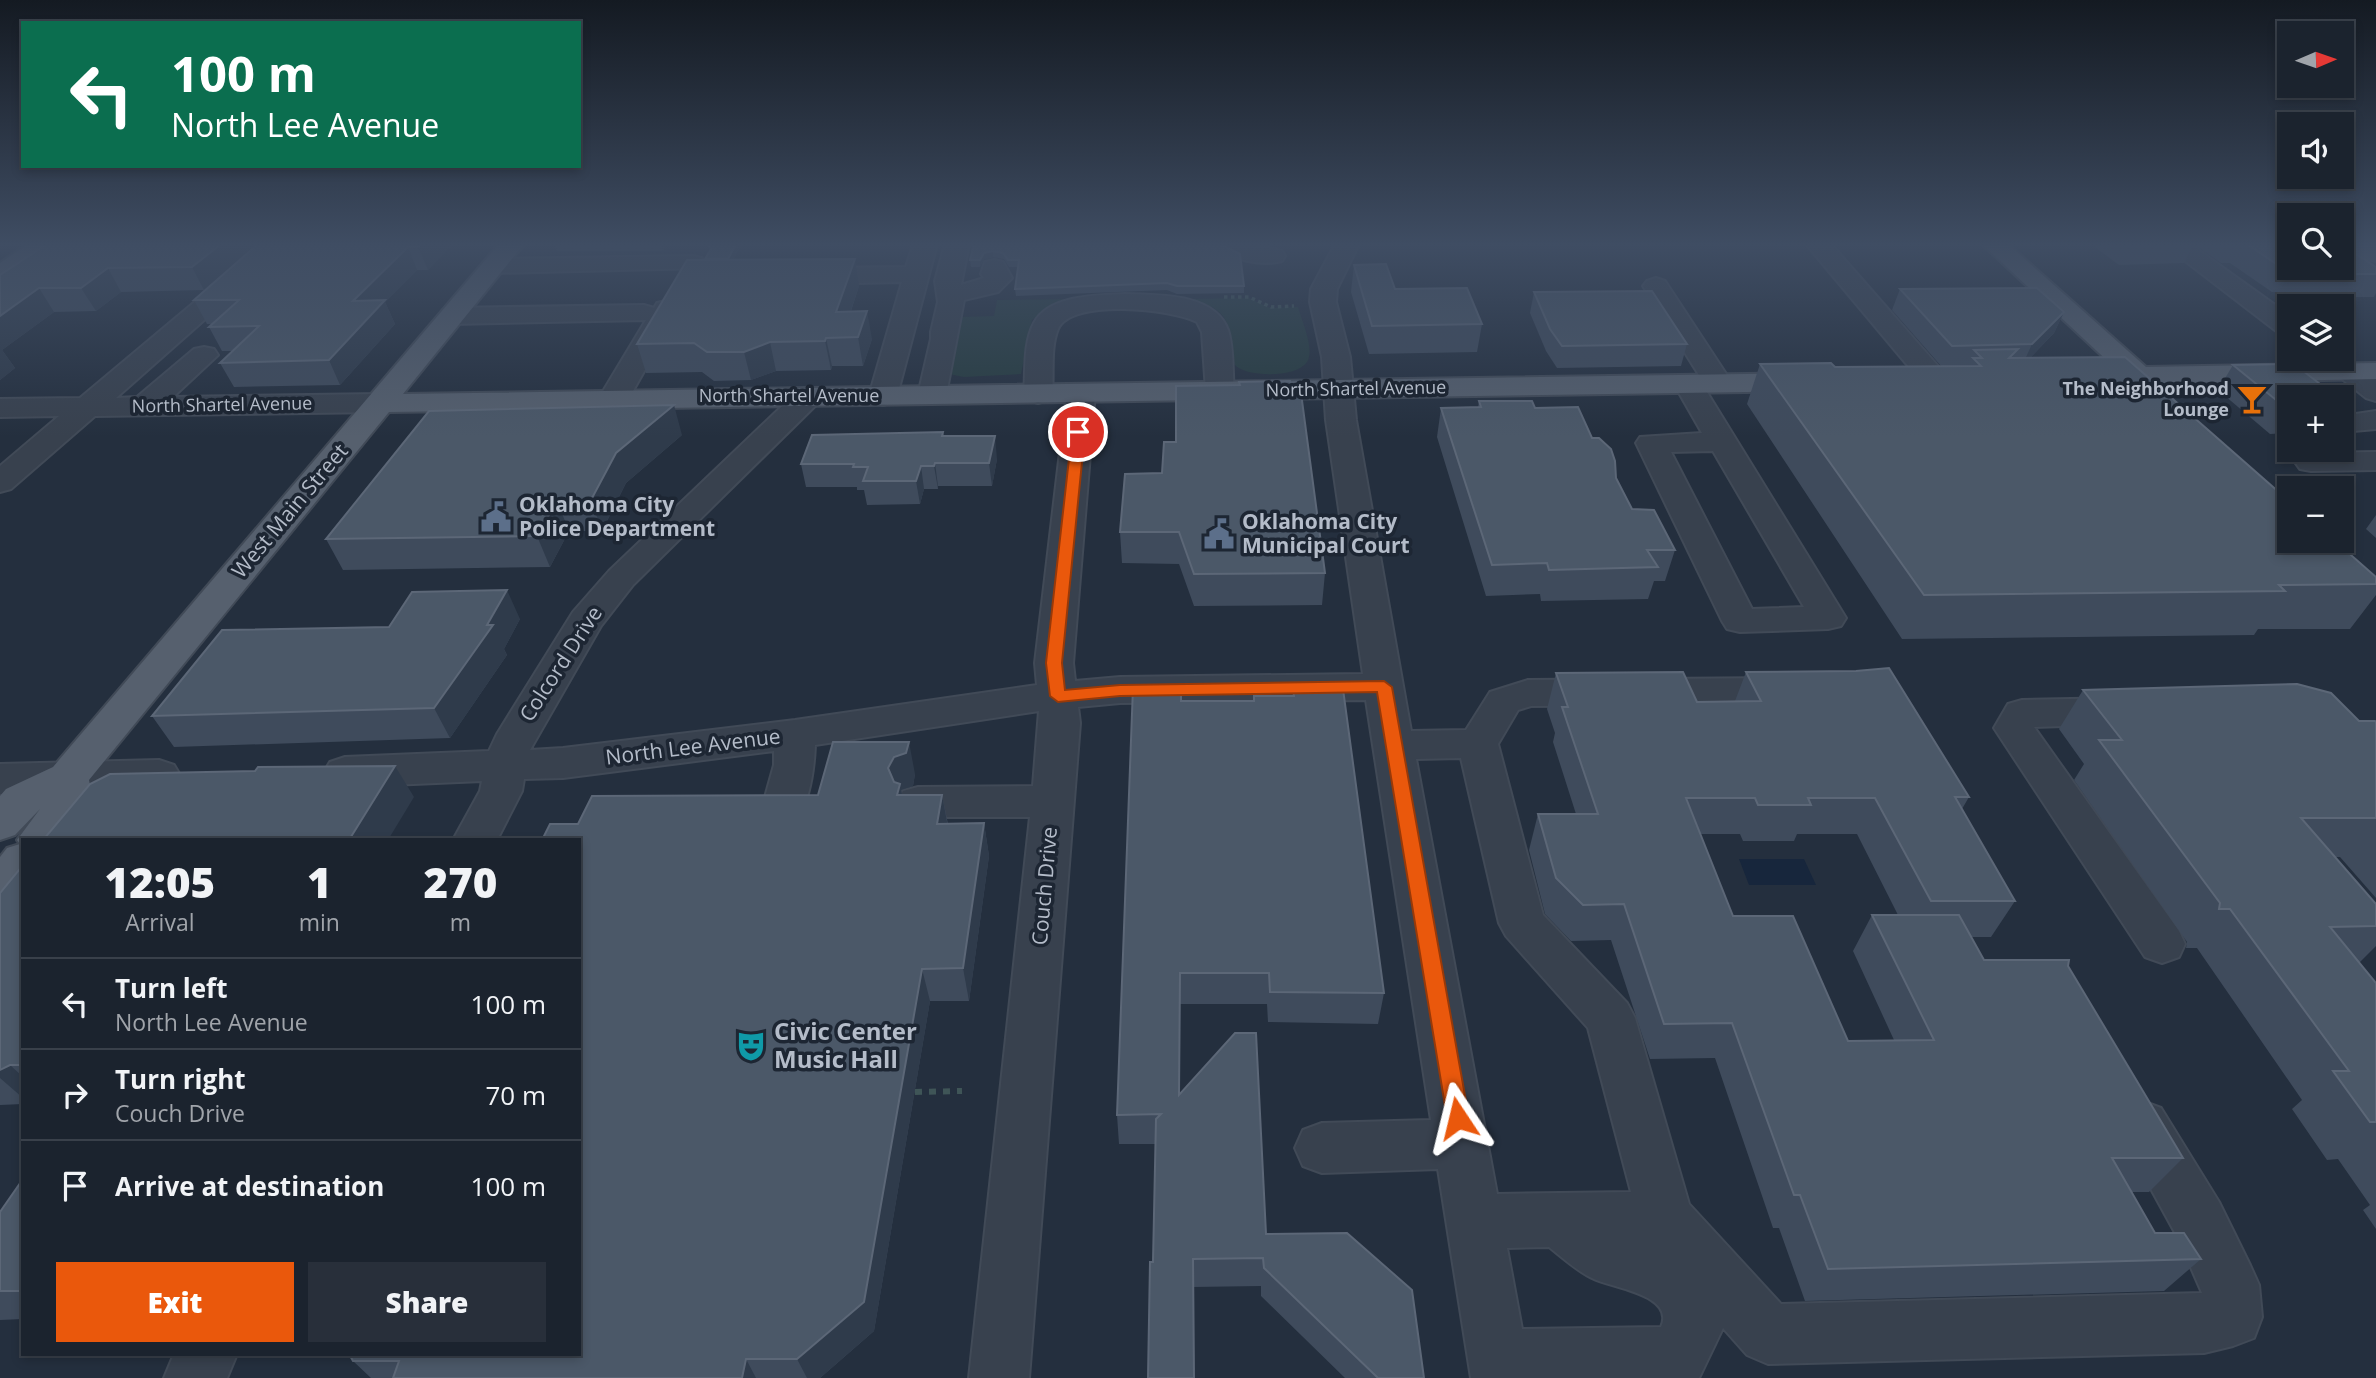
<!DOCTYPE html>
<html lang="en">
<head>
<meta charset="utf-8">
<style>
  body { margin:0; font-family:"Open Sans",sans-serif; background:#282f3a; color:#f1f3f6; height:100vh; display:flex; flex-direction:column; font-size:26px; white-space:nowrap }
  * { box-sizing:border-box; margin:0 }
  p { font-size:23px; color:#a0a4aa }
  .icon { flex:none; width:38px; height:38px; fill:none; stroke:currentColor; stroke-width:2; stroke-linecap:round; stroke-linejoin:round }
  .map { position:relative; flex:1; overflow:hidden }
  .panel { position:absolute; left:21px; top:838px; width:560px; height:518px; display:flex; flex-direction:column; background:#1b232e; border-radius:0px; box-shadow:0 4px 10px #0003,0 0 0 2px #39404a }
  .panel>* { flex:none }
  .top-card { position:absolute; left:21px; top:21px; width:560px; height:147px; border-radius:0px; box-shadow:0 4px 10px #0003,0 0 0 2px #39404a; background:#0b6e4f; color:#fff; overflow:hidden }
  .needle { width:46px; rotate:88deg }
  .controls { position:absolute; left:2277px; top:21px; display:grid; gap:14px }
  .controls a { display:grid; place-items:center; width:77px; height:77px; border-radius:0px; background:#1b232e; box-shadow:0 4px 10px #0003,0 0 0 2px #39404a; font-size:35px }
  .pin { position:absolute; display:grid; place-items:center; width:60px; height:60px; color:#fff; margin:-30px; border:4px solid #fff; border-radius:50%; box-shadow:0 2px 7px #0007 }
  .me { position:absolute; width:77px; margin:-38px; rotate:350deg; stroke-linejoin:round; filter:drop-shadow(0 0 5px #0008) }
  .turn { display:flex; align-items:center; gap:24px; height:147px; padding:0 35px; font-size:32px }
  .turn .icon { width:91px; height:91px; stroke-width:2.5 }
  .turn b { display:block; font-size:49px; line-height:60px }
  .eta { display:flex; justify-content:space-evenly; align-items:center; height:119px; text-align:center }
  .eta b { font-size:42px; font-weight:800; line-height:49px }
  .primary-button { display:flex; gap:14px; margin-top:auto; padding:14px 35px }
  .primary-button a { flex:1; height:80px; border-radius:0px; background:#ea580c; color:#fff; font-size:28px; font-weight:800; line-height:80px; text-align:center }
  .primary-button a+a { background:#282f3a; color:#f1f3f6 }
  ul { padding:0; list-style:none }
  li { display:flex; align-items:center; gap:21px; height:91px; padding:0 35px; border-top:2px solid #39404a }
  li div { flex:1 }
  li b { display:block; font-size:26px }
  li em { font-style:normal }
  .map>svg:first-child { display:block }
  .green { fill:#263c3f }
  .water { fill:#17263c }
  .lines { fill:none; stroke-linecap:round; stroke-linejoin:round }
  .minor-casing { stroke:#414a57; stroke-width:4 }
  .major-casing { stroke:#414a57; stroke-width:4 }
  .path-far1 { stroke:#3f5557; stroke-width:3.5; stroke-dasharray:3.5 3.5; stroke-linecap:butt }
  .path { stroke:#3f5557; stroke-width:6; stroke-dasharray:7 7; stroke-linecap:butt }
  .minor { fill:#38414e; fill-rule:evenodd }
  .major { fill:#56606e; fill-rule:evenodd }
  .wall { fill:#3f4b5c; fill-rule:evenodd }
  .shaded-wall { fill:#2f3b4b }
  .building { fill:#4b5868; stroke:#5c6777; stroke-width:2 }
  .route { fill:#ea580c; stroke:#983908; stroke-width:2 }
  .labels { text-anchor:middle; stroke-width:7; stroke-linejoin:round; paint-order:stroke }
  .far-street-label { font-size:18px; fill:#b4bcc9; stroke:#1d2633 }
  .far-poi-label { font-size:18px; font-weight:bold; fill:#b4bcc9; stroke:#1d2633; text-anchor:end }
  .poi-label { font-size:21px; font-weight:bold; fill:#b4bcc9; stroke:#1d2633; text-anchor:start }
  .street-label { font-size:21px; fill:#b4bcc9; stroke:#1d2633 }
  .near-poi-label { font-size:24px; font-weight:bold; fill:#b4bcc9; stroke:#1d2633; text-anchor:start }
</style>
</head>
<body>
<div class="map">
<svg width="2376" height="1378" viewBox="0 0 2376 1378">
  <rect width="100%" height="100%" fill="#242f3e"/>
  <g class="green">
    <path d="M1249 298 1270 308 1298 307C1302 321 1315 350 1307 362 1297 378 1245 378 1234 364 1228 323 1233 309 1187 299Z"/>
    <path d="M1076 299 1052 306 1032 320 1021 374 964 377 949 374 961 317 994 316 997 300Z"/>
  </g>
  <path class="water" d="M1739 859H1804L1816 885H1749Z"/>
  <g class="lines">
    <g class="minor-casing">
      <g id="minor">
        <path d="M264 244H290L116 398 137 397 194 349 204 347 214 349 218 355 173 397 380 394 390 397 395 403 390 409 380 412 95 416 11 489 0 492V466L59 416 0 417V399L80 398Z"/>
        <path d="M913 244H937L897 396 893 402 883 405 873 402 869 396 902 282 807 284 798 281 794 276 798 271 807 268 906 267Z"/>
        <path d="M945 244H969L961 285 984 278 981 274 985 262 994 260 1003 262 1012 278 998 292 964 300 946 395 942 401 932 404 922 401 918 395 931 339V332L938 302 935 281Z"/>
        <path d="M1217 244C1239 244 1260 245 1282 251L1285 256 1282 261C1263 266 1229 261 1217 244Z"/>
        <path d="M1335 244H1359L1337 289 1336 302 1350 357 1356 420 1411 731 1466 730 1490 692 1528 680 1789 678 1803 682 1808 691 1803 700 1789 704 1531 706 1518 710 1498 744 1543 915 1627 1003 1635 1018 1689 1204 1781 1304 2202 1293 2179 1240 2116 1125 2123 1108 2142 1101 2161 1108 2219 1202 2250 1265 2259 1285 2262 1317 2254 1338 2233 1346 2204 1353 1768 1364 1747 1355 1723 1328 1699 1378H1471L1438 1169 1322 1173 1303 1166 1295 1148 1303 1130 1322 1123 1431 1120 1366 700 1120 703 1078 707 1080 723 1029 1378H969L1030 817H918L903 813 897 802 903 791 918 787 1033 786 1039 711 815 745C814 770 810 797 798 819L783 824 768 819 762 808 774 765V751L563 778 524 779 522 791 497 840H453L480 791 482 781 345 787 330 782 324 772 330 762 345 757 489 751 497 734 573 612 609 571 799 390 809 387 819 390 823 396 819 402 633 585 601 626 530 750 563 748 795 720 1037 685 1035 663 1067 393 1071 387 1081 384 1091 387 1095 393 1073 663 1075 681 1120 677 1363 674 1326 420 1322 357 1310 302 1311 289ZM1461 758 1499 923 1506 936 1588 1028 1631 1192 1497 1194 1416 759ZM1549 1247C1563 1258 1578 1272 1594 1279 1613 1288 1676 1295 1661 1327L1522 1329 1507 1248Z"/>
        <path d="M1806 244H1831L1944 373 1948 379 1944 385 1934 388 1924 385Z"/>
        <path d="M2163 244H2190L2289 315V336L2280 334Z"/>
        <path d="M693 256 702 258 705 263 702 268 494 273 485 271 482 266 485 261 494 259Z"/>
        <path d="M1656 278 1665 281 1732 383 1728 389 1718 392 1708 389 1704 383 1643 286 1647 281Z"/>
        <path d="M1125 294C1158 295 1215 293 1228 330 1234 348 1232 372 1234 391L1230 397 1220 400 1210 397 1206 391 1202 332 1197 322C1173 309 1071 298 1058 329 1050 348 1054 374 1052 394L1048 400 1038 403 1028 400 1024 394C1026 372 1023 343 1034 323 1049 295 1097 295 1125 294Z"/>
        <path d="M666 301 675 303 679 309 629 398 624 404 614 407 604 404 599 398 646 320 452 324 443 322 439 316 443 310 452 308 644 305 654 308 657 303Z"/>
        <path d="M2342 354 2376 379V401L2366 398 2317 359H2342Z"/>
        <path d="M1688 375 1698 378 1702 384 1846 618 1841 626 1828 629 1740 632 1727 629 1722 621 1636 443 1640 437 1702 433 1674 384 1678 378ZM1713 451 1804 607 1752 609 1671 452Z"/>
        <path d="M2376 411V429L2342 432V416Z"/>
        <path d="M2376 452V470L2311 471 2300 469 2295 462 2300 455 2311 453Z"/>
        <path d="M2122 698 2136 702 2142 711 2136 720 2122 724 2034 727 2179 931 2185 944 2179 957 2162 963 2145 957 1994 728 2008 704 2022 700Z"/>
        <path d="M159 760 174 765 180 775 174 785 159 790 0 794V764Z"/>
        <path d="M174 1354H237L227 1378H164Z"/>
      </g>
    </g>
    <g class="major-casing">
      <g id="major">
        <path d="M28 244H56L9 279 0 281V263Z"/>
        <path d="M499 244H524L403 394 1807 373 1817 376 1821 382 1817 388 1807 391 389 412 89 780 93 800 64 840H23V891L16 899 0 905V857L7 848 20 844 17 840 40 809 15 835 0 840V796L6 789 53 767Z"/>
        <path d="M1982 244H2008L2146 367 2376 363V379L2162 383 2158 389C2147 392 2141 391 2132 384H2091L2081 382 2077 376 2081 370 2114 367Z"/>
        <path d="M2345 244 2376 245V263L2367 261Z"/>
      </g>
    </g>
    <path class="path-far1" d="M1224 297H1249L1271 307 1294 306"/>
    <path class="path" d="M915 1092 962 1091"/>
    <use href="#minor" class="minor"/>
    <use href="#major" class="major"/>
  </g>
  <g class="wall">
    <path d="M453 244 428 270H417L385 302 395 324 340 385 234 387 220 363 233 351H222L209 327 211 324H207L194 300 225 274 204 290 121 292 96 311 54 312 2 350 15 368 0 380V275Z"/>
    <path d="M554 244H667L663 251H557Z"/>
    <path d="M707 244H742L733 260 859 286 851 311 872 339 863 366H832L831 370 776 371 751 380 714 381 702 372 646 373 637 344 705 260 710 251Z"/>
    <path d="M974 244 1244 286V293L1177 294 1167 290 1016 296 1015 289 1018 267H1009L1004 259 993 257 984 259 980 267H971L970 260Z"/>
    <path d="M2091 244H2289L2376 267V293L2374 297H2293L2286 292H2272L2230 263H2221L2194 244 2184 263 2119 265Z"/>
    <path d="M1354 265 1395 289 1482 324 1477 352 1369 354 1351 292Z"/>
    <path d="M1900 289 2064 312 2054 333 2030 358 2376 577V595L2350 629H2258L2254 635 1902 639 1747 404 1760 364 1835 367 1941 366 1892 310Z"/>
    <path d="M1534 292 1687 344 1681 366 1557 368 1546 351 1530 313Z"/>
    <path d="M2233 365 2289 397V433L2270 434 2218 390Z"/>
    <path d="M1291 393 1325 573 1322 605 1194 606 1179 564 1122 563 1120 532 1162 473 1176 442Z"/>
    <path d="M1479 401 1535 408 1592 438 1632 509 1675 550 1665 581H1654L1648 599 1541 601 1540 594 1486 596 1437 437 1441 408 1478 407Z"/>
    <path d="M2342 401 2351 408 2342 422Z"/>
    <path d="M943 432 944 436 997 459 992 486H938V489H924L920 504 867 505 864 490H857V487H806L801 464Z"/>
    <path d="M682 435 626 483 602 531H569L550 567 343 570 326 539Z"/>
    <path d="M2376 515V538L2366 529Z"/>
    <path d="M520 619 504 649 507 655 450 738 174 747 152 716 389 627Z"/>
    <path d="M1746 672 1969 797 1962 809 2015 901 1991 937H1971L1984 960 2068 966 2183 1158 2149 1192H2131L2155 1233 2201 1259 2164 1291 1805 1301 1779 1228H1773L1715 1058 1650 1059 1611 940 1571 941 1545 914 1529 850 1538 814H1576L1553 742 1555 733 1547 709 1556 673 1697 702 1735 701ZM1700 834H1740L1743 841H1794L1797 834H1857L1898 915H1872L1853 951 1894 1040 1848 1041 1733 916Z"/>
    <path d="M1293 690 1384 993 1378 1024 1268 1022 1267 1004H1180V1095L1266 1234 1424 1378H1345L1261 1296V1286L1193 1287 1153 1262 1156 1144H1119L1117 1115 1253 701 1293 696Z"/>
    <path d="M2083 690 2376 722V898L2340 857H2335L2376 904V946L2359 963 2376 983V1229L2363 1210 2370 1205 2338 1159 2327 1160 2292 1109 2302 1100 2197 948H2186L2187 942 2074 780 2084 764 2059 729Z"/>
    <path d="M915 774 913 786 901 790 902 795H942L948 824 984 823 989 856 969 1001H930L874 1331 820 1378H371L353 1361 578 824 818 795Z"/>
    <path d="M23 865V1104L0 1105V893Z"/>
    <path d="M23 1179V1319L0 1320V1212Z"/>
  </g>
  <g class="shaded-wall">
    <path d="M221 244H260L204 290 192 267Z"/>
    <path d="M421 244H453L428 270 418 247Z"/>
    <path d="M661 244H667L663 251Z"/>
    <path d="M736 244H742L730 266 728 259Z"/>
    <path d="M408 247 417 270 385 302 395 324 340 385 329 360 353 301Z"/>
    <path d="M993 251V257L984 259 980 267V260L984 253Z"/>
    <path d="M855 259 859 286 842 337 836 312Z"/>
    <path d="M108 268 121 292 96 311 81 288Z"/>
    <path d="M39 288 54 312 2 350 15 368 0 380V316Z"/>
    <path d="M867 311 872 339 863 366 858 337Z"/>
    <path d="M2064 312 2054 333 2022 366 2032 344Z"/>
    <path d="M826 338 832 366 831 370 825 341Z"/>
    <path d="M770 342 776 371 751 380 744 352Z"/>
    <path d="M674 405 682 435 626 483 602 531 591 500 616 453Z"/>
    <path d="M995 436 997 459 992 486 989 463Z"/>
    <path d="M935 463 938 486V489L934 466Z"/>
    <path d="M921 466 924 489 920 504 916 481Z"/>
    <path d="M557 501 569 531 550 567 537 536Z"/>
    <path d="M507 590 520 619 504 649 507 655 450 738 434 708 487 625Z"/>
    <path d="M909 742 915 774 913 786 901 790 907 817 888 768 894 757Z"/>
    <path d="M395 766 414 797 388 840H349Z"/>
    <path d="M942 795 948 827 937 824Z"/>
    <path d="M984 823 989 856 969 1001 963 968Z"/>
    <path d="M922 969 930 1001 874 1331 820 1378H807L797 1359Z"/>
    <path d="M10 1065 23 1077V1098L0 1078V1070Z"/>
    <path d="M746 1359 756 1378H742Z"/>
  </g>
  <g class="building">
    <path d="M47 244H221L192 267 108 268 81 288H39L0 316V275Z"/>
    <path d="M258 244H421L418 247H408L353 301 385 300 329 360 220 363 259 326 209 327 239 300H194Z"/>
    <path d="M708 244H736L728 259H705L711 249Z"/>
    <path d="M974 244H1220L1240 254 1244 286H1177L1167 283 1015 289 1019 260H1008L1003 253 993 251 984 253 980 260H970Z"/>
    <path d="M2247 244H2289V268H2342V245L2376 267V274H2306L2299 270H2285Z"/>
    <path d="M855 259 836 312 867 311 858 337 826 338 825 341 770 342 744 352H707L694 343 637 344 687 260Z"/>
    <path d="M1386 264 1395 289 1467 288 1482 324 1372 326 1354 265Z"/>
    <path d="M2037 288 2064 312 2032 344 1952 346 1900 289Z"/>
    <path d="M1652 291 1687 344 1562 346 1550 329 1534 292Z"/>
    <path d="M2018 349 2009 358 2125 357 2289 501V541H2335L2376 577V584L2279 585 2285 591 1924 595 1760 364 1831 363 1835 367 1981 366 1973 358H1982L1974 350Z"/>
    <path d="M2294 364 2337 397H2289V408H2286L2233 365Z"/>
    <path d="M1290 381 1291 393H1301L1325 573 1194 574 1179 532H1120L1125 474 1162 473 1164 442H1176V386L1240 385 1239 382Z"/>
    <path d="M1479 401H1532L1535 408 1578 407 1592 438H1599L1611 449 1615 461 1616 478 1632 509 1654 510 1675 550H1647L1658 567 1549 570 1547 563 1492 565 1441 408 1481 407Z"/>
    <path d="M2342 401 2351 408H2342Z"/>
    <path d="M674 405 616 453 591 500 557 501 537 536 326 539 429 411Z"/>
    <path d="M943 432 942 436H995L989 463H935L934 466H921L916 481H863L868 467H853L854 464H801L812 435Z"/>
    <path d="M507 590 487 625H493L434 708 152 716 222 630 389 627 412 592Z"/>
    <path d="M1889 668 1969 797H1955L2015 901H1931L1875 798H1808L1811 805H1758L1755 798H1686L1733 916H1793L1848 1041 1934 1040 1872 915H1959L1984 960H2069L2068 966 2183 1158H2112L2155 1233H2184L2201 1259 1828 1269 1800 1195H1794L1732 1023 1664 1024 1624 904 1583 905 1556 878 1538 814H1598L1562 707H1568L1556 673 1683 672 1697 702 1761 701 1746 672 1856 671Z"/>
    <path d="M2297 684 2331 693 2359 721H2375L2376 722V818H2301L2376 904V926L2330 927 2376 983V1122H2370L2333 1071H2349L2230 909H2219L2220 903 2099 740H2122L2083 690Z"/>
    <path d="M1133 687 1151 693 1181 692V701H1254V696H1294L1293 690 1343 689 1384 993 1270 992 1269 973H1180L1179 1095 1235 1033H1256L1266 1234 1347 1233 1412 1290 1424 1378H1378L1264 1268 1263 1258 1193 1259 1194 1378H1148L1150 1262H1153L1156 1119 1161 1114 1117 1115Z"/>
    <path d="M833 742H909L906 753 894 757 888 768 894 782 900 784 897 795H942L937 824 984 823 963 968 922 969 864 1302 797 1359H746L742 1378H393L399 1361H353L349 1354H579V840H542L550 824H578L592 796 818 795Z"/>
    <path d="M395 766 349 840H43L90 784 110 774 255 771 258 767Z"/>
    <path d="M23 865V1065H10L0 1070V893Z"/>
    <path d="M23 1179V1291H0V1212Z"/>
  </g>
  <linearGradient id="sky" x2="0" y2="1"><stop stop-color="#141a22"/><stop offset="0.56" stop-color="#3f4d63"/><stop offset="1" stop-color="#3f4d63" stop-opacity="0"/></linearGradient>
  <rect width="2376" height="437" fill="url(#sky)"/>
  <path class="route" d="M1078 429 1085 432 1062 663 1065 690 1120 685 1384 681 1392 687 1469 1118 1465 1125 1458 1127 1450 1125 1447 1118 1377 692 1120 696 1058 702 1050 696 1046 663 1072 432Z"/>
  <defs>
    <g id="bar-bare" transform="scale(2.415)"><path d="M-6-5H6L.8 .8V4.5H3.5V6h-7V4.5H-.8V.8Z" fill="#e8710a" stroke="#1d2633" stroke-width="2.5" paint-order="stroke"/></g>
    <g id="civic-bare" transform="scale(2.415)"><path d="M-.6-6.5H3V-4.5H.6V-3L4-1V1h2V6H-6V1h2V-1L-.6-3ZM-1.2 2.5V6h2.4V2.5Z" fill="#5c6f8a" stroke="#1d2633" stroke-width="2.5" paint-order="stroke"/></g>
    <g id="theatre-bare" transform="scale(2.415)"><path d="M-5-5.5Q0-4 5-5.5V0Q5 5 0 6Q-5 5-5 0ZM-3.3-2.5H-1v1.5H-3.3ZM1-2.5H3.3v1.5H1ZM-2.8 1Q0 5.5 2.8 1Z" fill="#0f9aa8" stroke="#1d2633" stroke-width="2.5" paint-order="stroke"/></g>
  </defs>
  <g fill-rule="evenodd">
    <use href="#bar-bare" x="2252" y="399"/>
    <use href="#civic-bare" x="496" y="517"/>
    <use href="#civic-bare" x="1219" y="534"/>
    <use href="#theatre-bare" x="751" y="1046"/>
  </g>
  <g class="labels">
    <g class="far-street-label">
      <text transform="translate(1356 389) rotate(-1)" y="6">North Shartel Avenue</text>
      <text x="789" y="402">North Shartel Avenue</text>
      <text transform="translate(222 405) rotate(-1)" y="6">North Shartel Avenue</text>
    </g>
    <g class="far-poi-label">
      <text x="2229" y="395">The Neighborhood<tspan x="2229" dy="21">Lounge</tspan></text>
    </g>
    <g class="poi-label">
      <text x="519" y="512">Oklahoma City<tspan x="519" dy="24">Police Department</tspan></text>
      <text x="1242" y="529">Oklahoma City<tspan x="1242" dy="24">Municipal Court</tspan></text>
    </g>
    <g class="street-label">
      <text transform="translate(290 511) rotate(-50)" y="7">West Main Street</text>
      <text transform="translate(561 664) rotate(-57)" y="7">Colcord Drive</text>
      <text transform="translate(693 747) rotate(-7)" y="7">North Lee Avenue</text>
      <text transform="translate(1045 886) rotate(-85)" y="7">Couch Drive</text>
    </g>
    <g class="near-poi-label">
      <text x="774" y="1040">Civic Center<tspan x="774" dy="28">Music Hall</tspan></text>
    </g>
  </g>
</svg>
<div class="controls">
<a><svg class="needle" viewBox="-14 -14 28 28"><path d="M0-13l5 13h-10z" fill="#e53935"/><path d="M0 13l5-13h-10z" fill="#a0a4aa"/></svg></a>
<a><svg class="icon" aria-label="sound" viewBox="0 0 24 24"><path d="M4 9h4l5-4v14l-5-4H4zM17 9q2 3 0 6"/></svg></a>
<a><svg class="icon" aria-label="search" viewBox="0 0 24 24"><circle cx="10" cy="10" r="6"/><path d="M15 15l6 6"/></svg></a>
<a><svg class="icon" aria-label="layers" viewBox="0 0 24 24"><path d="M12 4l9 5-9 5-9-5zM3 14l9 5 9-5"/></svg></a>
<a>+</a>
<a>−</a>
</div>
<div class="pin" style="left:1078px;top:432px;background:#d93025"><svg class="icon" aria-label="arrive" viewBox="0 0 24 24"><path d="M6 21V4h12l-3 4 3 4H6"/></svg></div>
<svg class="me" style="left:1458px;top:1118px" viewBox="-20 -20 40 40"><path d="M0-17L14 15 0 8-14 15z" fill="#ea580c" stroke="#fff" stroke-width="4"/></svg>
<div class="top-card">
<div class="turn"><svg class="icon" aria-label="left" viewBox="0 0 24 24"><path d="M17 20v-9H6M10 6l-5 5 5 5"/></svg><div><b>100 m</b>North Lee Avenue</div></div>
</div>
<section class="panel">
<div class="eta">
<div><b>12:05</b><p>Arrival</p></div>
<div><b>1</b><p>min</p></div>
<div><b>270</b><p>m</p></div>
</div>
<ul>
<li><svg class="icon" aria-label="left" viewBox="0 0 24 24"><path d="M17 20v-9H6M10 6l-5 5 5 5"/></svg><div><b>Turn left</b><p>North Lee Avenue</p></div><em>100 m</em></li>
<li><svg class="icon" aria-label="right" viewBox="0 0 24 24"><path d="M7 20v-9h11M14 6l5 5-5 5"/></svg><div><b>Turn right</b><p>Couch Drive</p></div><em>70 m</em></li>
<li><svg class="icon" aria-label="arrive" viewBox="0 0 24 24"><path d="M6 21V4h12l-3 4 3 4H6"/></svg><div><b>Arrive at destination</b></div><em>100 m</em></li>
</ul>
<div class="primary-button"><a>Exit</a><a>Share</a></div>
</section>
</div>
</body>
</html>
